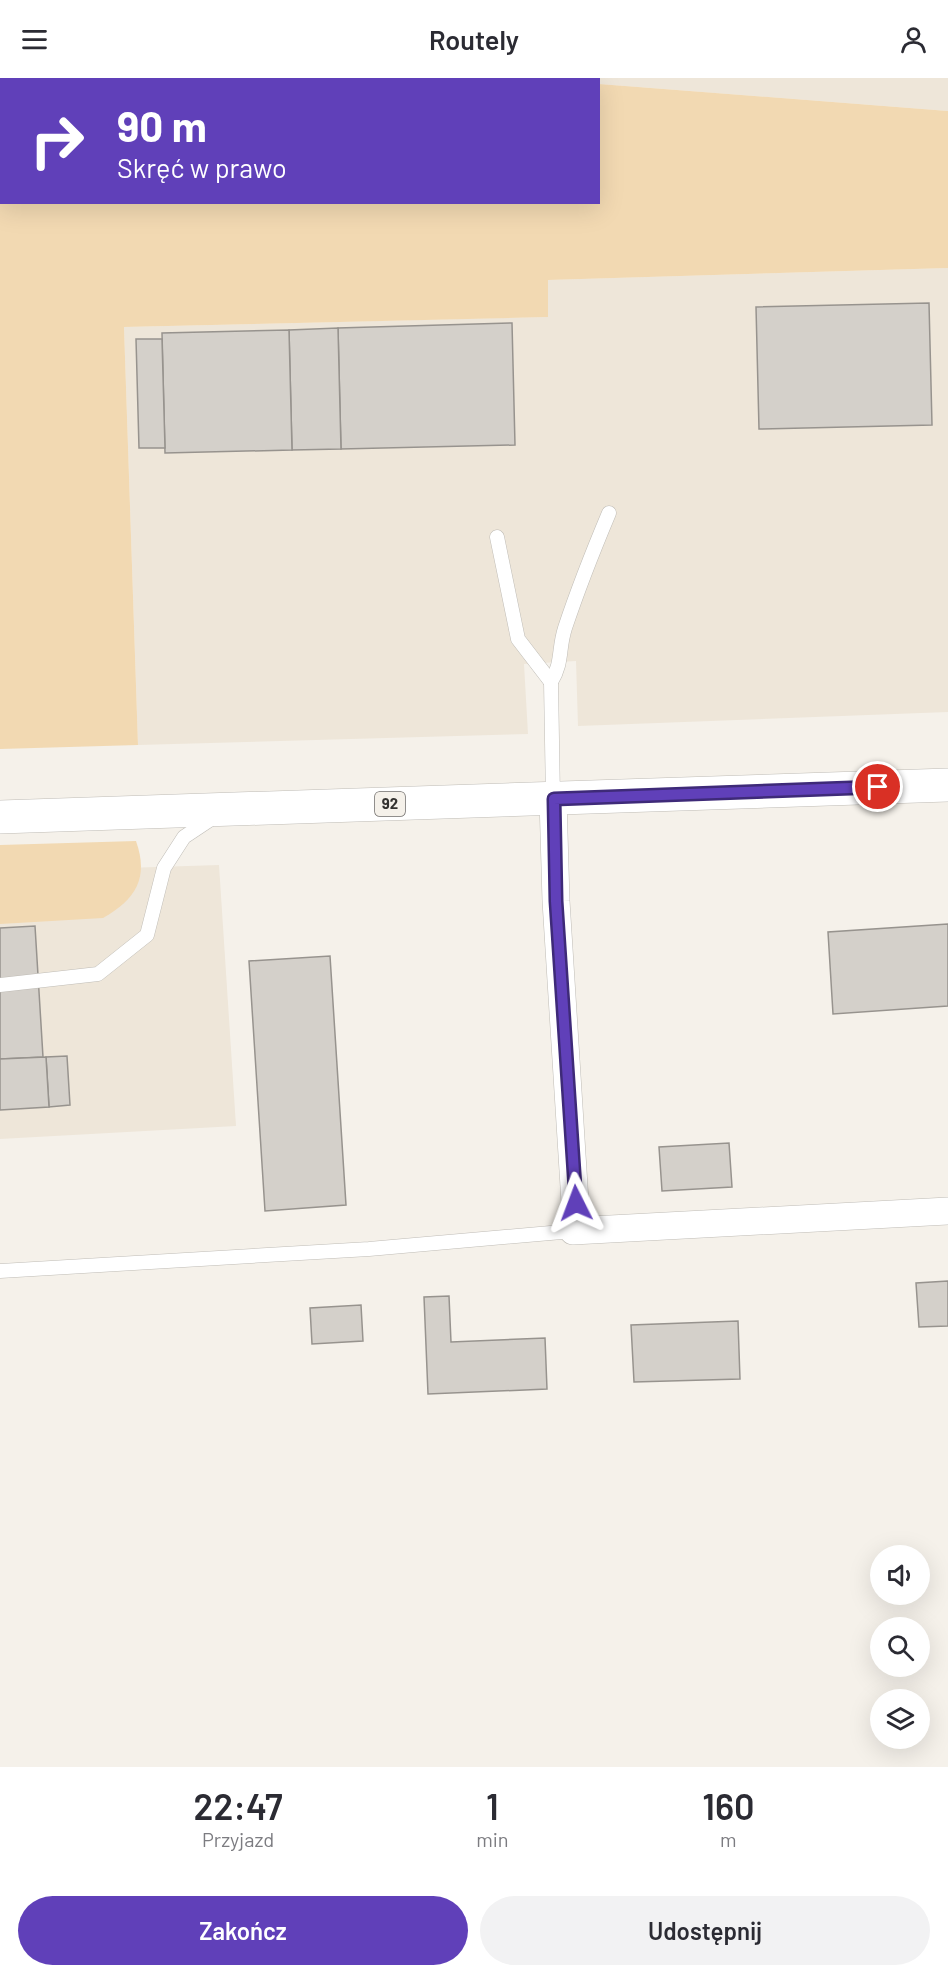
<!DOCTYPE html>
<html lang="pl">
<head>
<meta charset="utf-8">
<style>
  body { margin:0; font-family:Barlow,sans-serif; background:#f2f2f3; color:#2b2b33; height:100vh; display:flex; flex-direction:column; font-size:22px; white-space:nowrap }
  * { box-sizing:border-box; margin:0 }
  p { font-size:20px; color:#7c7c81 }
  .icon { flex:none; width:33px; height:33px; fill:none; stroke:currentColor; stroke-width:2; stroke-linecap:round; stroke-linejoin:round }
  .map { position:relative; height:1689px; overflow:hidden }
  .sheet { display:flex; flex-direction:column; background:#fff; flex:1 }
  .sheet>* { flex:none }
  .guide { position:absolute; left:0px; top:0px; width:600px; height:126px; box-shadow:0 6px 24px #0002; background:#6040b9; color:#fff; overflow:hidden }
  .tools { position:absolute; left:870px; top:1467px; display:grid; gap:12px }
  .tools a { display:grid; place-items:center; width:60px; height:60px; border-radius:50%; background:#fff; box-shadow:0 6px 24px #0002; font-size:30px }
  .pin { position:absolute; display:grid; place-items:center; width:51px; height:51px; color:#fff; margin:-26px; border:3px solid #fff; border-radius:50%; box-shadow:0 2px 6px #0007 }
  .me { position:absolute; width:66px; margin:-33px; rotate:357deg; stroke-linejoin:round; filter:drop-shadow(0 0 4px #0008) }
  .turn { display:flex; align-items:center; gap:21px; height:126px; padding:0 18px; font-size:27px }
  .turn .icon { width:78px; height:78px; stroke-width:2.5 }
  .turn b { display:block; font-size:42px; line-height:51px }
  .eta { display:flex; justify-content:space-evenly; align-items:center; height:102px; text-align:center }
  .eta b { font-size:36px; font-weight:600; line-height:42px }
  .primary-button { display:flex; gap:12px; margin-top:auto; padding:12px 18px }
  .primary-button a { flex:1; height:69px; border-radius:36px; background:#6040b9; color:#fff; font-size:24px; font-weight:600; line-height:69px; text-align:center }
  .primary-button a+a { background:#f2f2f3; color:#2b2b33 }
  header { display:flex; justify-content:space-between; align-items:center; height:78px; padding:0 18px; background:#fff; font-size:27px; font-weight:600 }
  .map>svg:first-child { display:block }
  .built { fill:#eee6d9 }
  .green { fill:#f2d9b2 }
  .building { fill:#d4d0ca; stroke:#97938e; stroke-width:1.5 }
  .lines { fill:none; stroke-linecap:round; stroke-linejoin:round }
  .service-casing { stroke:#bfbcb6; stroke-width:15 }
  .minor-casing { stroke:#bfbcb6; stroke-width:28 }
  .primary-casing { stroke:#bfbcb6; stroke-width:34 }
  .service { stroke:#fff; stroke-width:14 }
  .minor { stroke:#fff; stroke-width:27 }
  .primary { stroke:#fff; stroke-width:33 }
  .route-casing { stroke:#3e2a78; stroke-width:15 }
  .route { stroke:#6040b9; stroke-width:10 }
  .labels { text-anchor:middle; stroke-width:4.5; stroke-linejoin:round; paint-order:stroke }
  .shield { fill:#f5f1ea; stroke:#6e6b68; stroke-width:1.5 }
  .shield-label { font-size:15px; font-weight:bold; fill:#343230 }
</style>
</head>
<body>
<header><svg class="icon" aria-label="menu" viewBox="0 0 24 24"><path d="M4 6h16M4 12h16M4 18h16"/></svg>Routely<svg class="icon" aria-label="person" viewBox="0 0 24 24"><circle cx="12" cy="8" r="4"/><path d="M4 21q1-7 8-7t8 7"/></svg></header>
<div class="map">
<svg width="948" height="1689" viewBox="0 0 948 1689">
  <rect width="100%" height="100%" fill="#f5f1ea"/>
  <g class="built">
    <path d="M532 0H948V33L599 6 598 2Z"/>
    <path d="M948 190V634L578 648 576 583 524 586 528 656 138 667 124 249 547 239V202Z"/>
    <path d="M219 787 236 1048 0 1061V794Z"/>
  </g>
  <g class="green">
    <path d="M0 0 550 1 2 2V124H598L599 6 948 33V190L548 202V239L124 249 138 667 0 671Z"/>
    <path d="M136 763C149 800 136 821 103 840L0 846V767Z"/>
  </g>
  <g class="building">
    <path d="M929 225 932 347 759 351 756 229Z"/>
    <path d="M512 245 515 367 341 371 338 250Z"/>
    <path d="M338 250 341 371 292 372 289 252Z"/>
    <path d="M289 252 292 372 165 375 162 255Z"/>
    <path d="M136 261H162L165 370H139Z"/>
    <path d="M948 846V928L833 936 828 854Z"/>
    <path d="M35 848 43 979 0 981V850Z"/>
    <path d="M330 878 346 1127 265 1133 249 883Z"/>
    <path d="M67 978 70 1027 49 1029 46 979Z"/>
    <path d="M46 979 49 1029 0 1032V981Z"/>
    <path d="M729 1065 732 1109 662 1113 659 1069Z"/>
    <path d="M948 1203V1248L919 1249 916 1205Z"/>
    <path d="M449 1218 451 1264 545 1260 547 1311 428 1316 424 1219Z"/>
    <path d="M361 1227 363 1263 312 1266 310 1230Z"/>
    <path d="M738 1243 740 1301 634 1304 631 1247Z"/>
  </g>
  <g class="lines">
    <g class="service-casing">
      <g id="service">
        <path d="M497 459 518 561 551 604"/>
        <path d="M553 721 551 604C563 584 558 572 565 550 578 511 593 473 609 435"/>
        <path d="M0 907 98 896 147 857 164 790 184 759 214 739"/>
        <path d="M0 1193 369 1171 573 1153"/>
      </g>
    </g>
    <g class="minor-casing">
      <path id="minor" d="M553 721 556 823 575 1124 573 1153 948 1133"/>
    </g>
    <g class="primary-casing">
      <path id="primary" d="M0 739 948 707"/>
    </g>
    <use href="#service" class="service"/>
    <use href="#minor" class="minor"/>
    <use href="#primary" class="primary"/>
  </g>
  <g class="lines">
    <g class="route-casing">
      <path id="route" d="M576 1125 556 823 554 721 878 709"/>
    </g>
    <use href="#route" class="route"/>
  </g>
  <g class="labels">
    <rect class="shield" x="375" y="714" width="30" height="24" rx="4.5"/>
    <g class="shield-label">
      <text x="390" y="731">92</text>
    </g>
  </g>
</svg>
<div class="tools">
<a><svg class="icon" aria-label="sound" viewBox="0 0 24 24"><path d="M4 9h4l5-4v14l-5-4H4zM17 9q2 3 0 6"/></svg></a>
<a><svg class="icon" aria-label="search" viewBox="0 0 24 24"><circle cx="10" cy="10" r="6"/><path d="M15 15l6 6"/></svg></a>
<a><svg class="icon" aria-label="layers" viewBox="0 0 24 24"><path d="M12 4l9 5-9 5-9-5zM3 14l9 5 9-5"/></svg></a>
</div>
<div class="pin" style="left:878px;top:709px;background:#d93025"><svg class="icon" aria-label="arrive" viewBox="0 0 24 24"><path d="M6 21V4h12l-3 4 3 4H6"/></svg></div>
<svg class="me" style="left:576px;top:1125px" viewBox="-20 -20 40 40"><path d="M0-17L14 15 0 8-14 15z" fill="#6040b9" stroke="#fff" stroke-width="4"/></svg>
<div class="guide">
<div class="turn"><svg class="icon" aria-label="right" viewBox="0 0 24 24"><path d="M7 20v-9h11M14 6l5 5-5 5"/></svg><div><b>90 m</b>Skręć w prawo</div></div>
</div>
</div>
<section class="sheet">
<div class="eta">
<div><b>22:47</b><p>Przyjazd</p></div>
<div><b>1</b><p>min</p></div>
<div><b>160</b><p>m</p></div>
</div>
<div class="primary-button"><a>Zakończ</a><a>Udostępnij</a></div>
</section>
</body>
</html>
